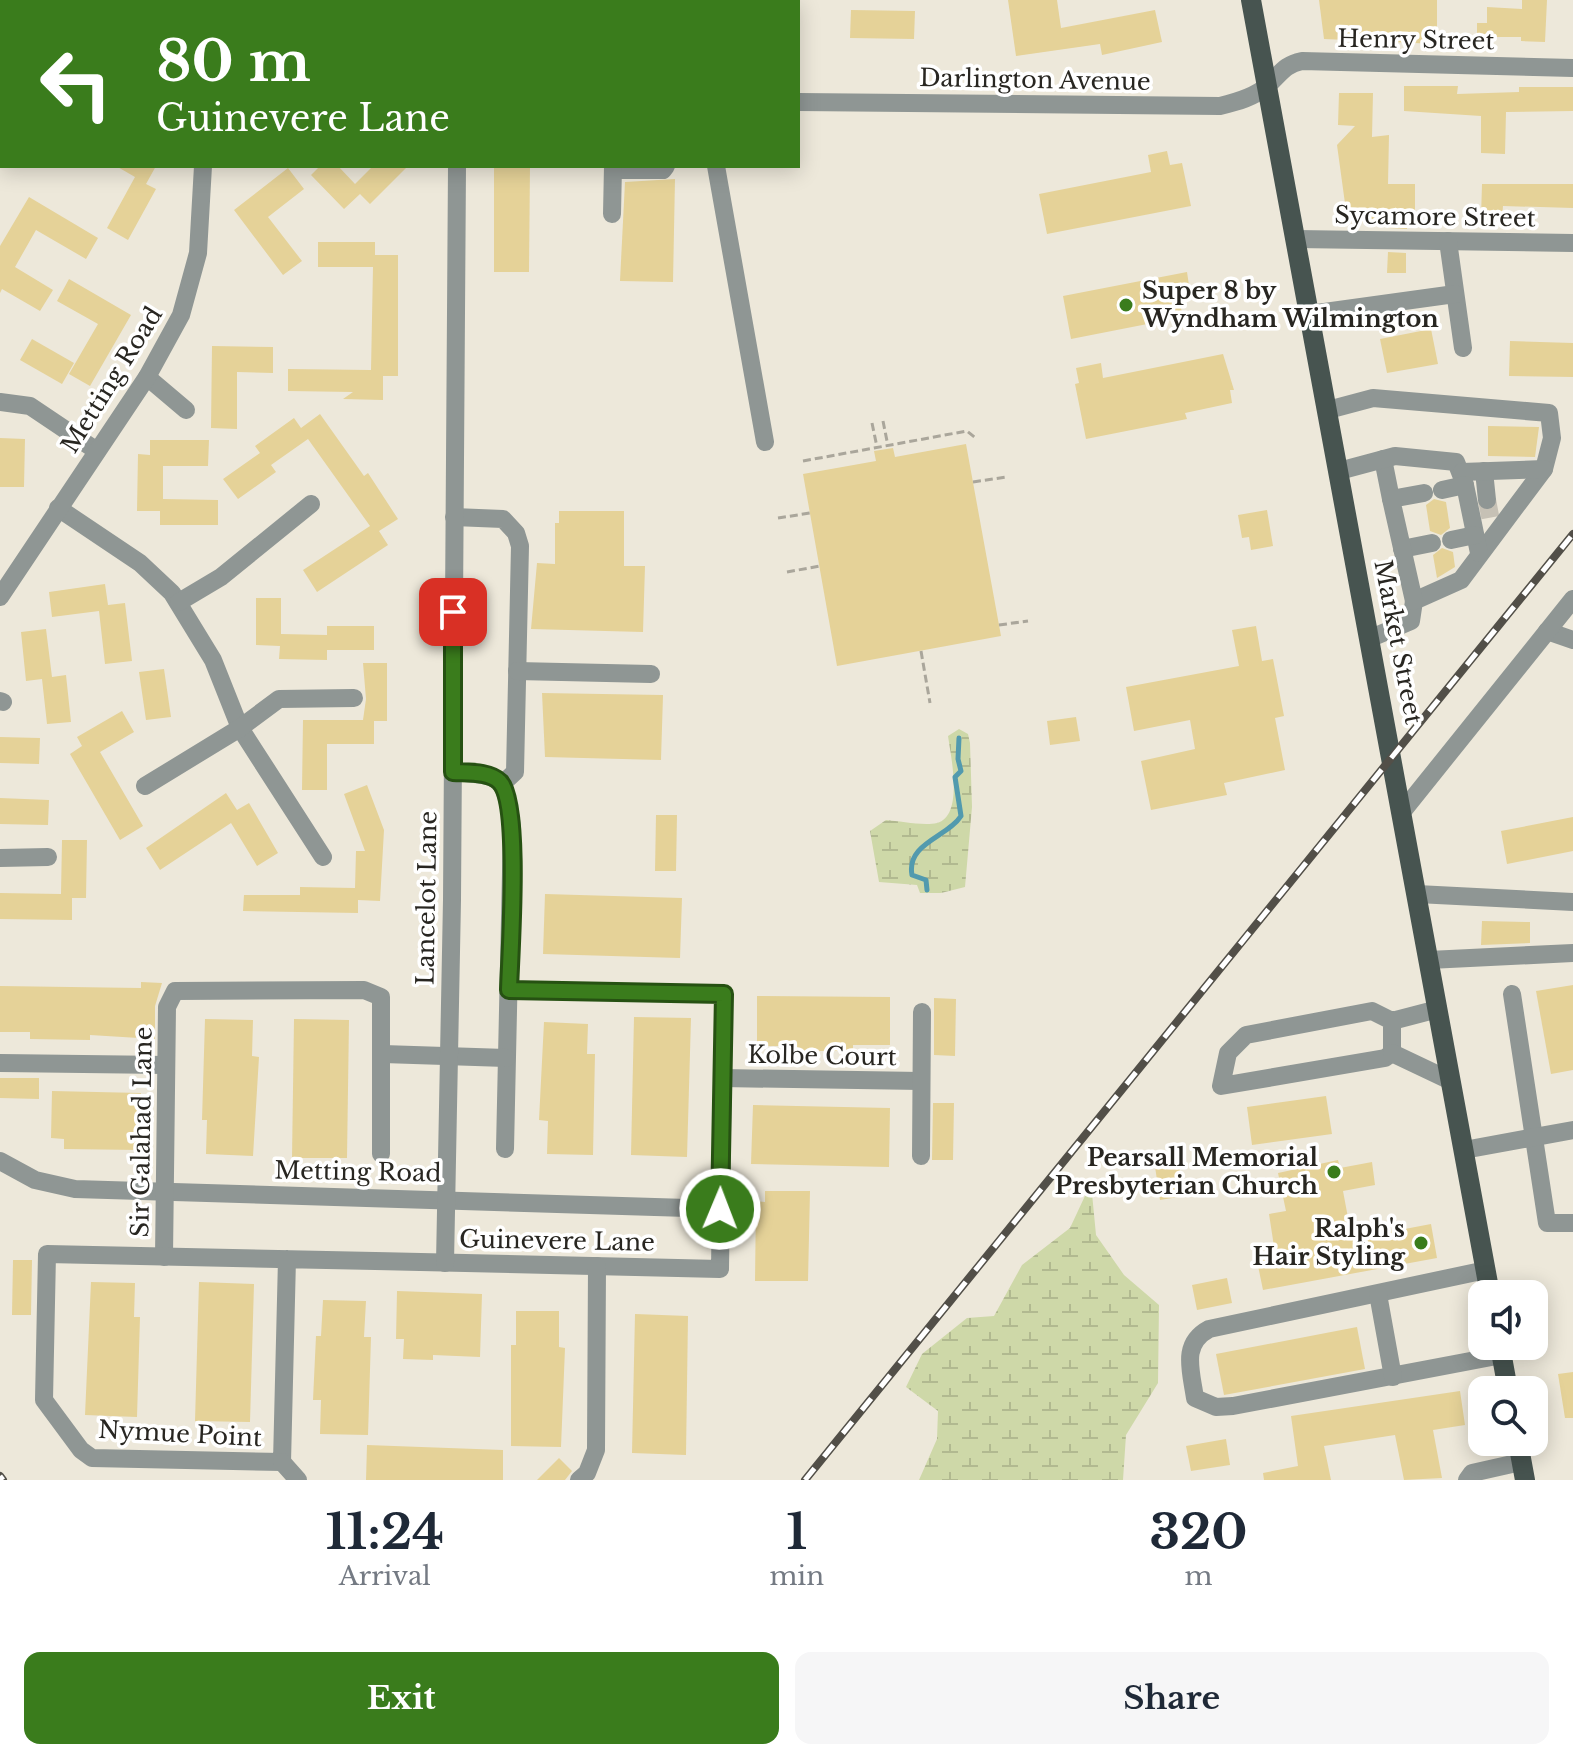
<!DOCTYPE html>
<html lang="en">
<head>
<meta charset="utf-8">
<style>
  body { margin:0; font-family:"Libre Baskerville",serif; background:#f6f6f7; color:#1f2937; height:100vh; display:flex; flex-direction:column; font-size:30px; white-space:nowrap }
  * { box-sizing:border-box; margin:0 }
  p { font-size:26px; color:#747a83 }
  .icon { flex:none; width:44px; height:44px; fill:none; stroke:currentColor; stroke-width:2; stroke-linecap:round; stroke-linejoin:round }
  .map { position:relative; height:1480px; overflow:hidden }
  .details { display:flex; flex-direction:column; background:#fff; flex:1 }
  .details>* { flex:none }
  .top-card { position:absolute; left:0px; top:0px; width:800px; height:168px; box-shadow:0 4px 20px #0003; background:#3a7c1c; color:#fff; overflow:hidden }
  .controls { position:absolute; left:1468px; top:1280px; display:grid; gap:16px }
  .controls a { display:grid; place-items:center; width:80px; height:80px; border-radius:16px; background:#fff; box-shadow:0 4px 20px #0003; font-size:40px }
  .pin { position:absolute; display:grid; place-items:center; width:68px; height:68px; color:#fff; margin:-34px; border-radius:16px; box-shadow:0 4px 12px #0006 }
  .me { position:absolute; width:88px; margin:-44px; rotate:1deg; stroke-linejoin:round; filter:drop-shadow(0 0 6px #0008) }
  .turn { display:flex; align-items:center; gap:28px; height:168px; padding:0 24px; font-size:36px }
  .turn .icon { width:104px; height:104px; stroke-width:2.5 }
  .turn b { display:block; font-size:56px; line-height:68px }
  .eta { display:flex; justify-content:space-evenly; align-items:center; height:136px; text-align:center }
  .eta b { font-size:48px; font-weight:700; line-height:56px }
  .cta { display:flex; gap:16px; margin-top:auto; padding:16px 24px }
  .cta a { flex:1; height:92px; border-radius:16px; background:#3a7c1c; color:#fff; font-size:32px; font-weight:700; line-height:92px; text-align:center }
  .cta a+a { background:#f6f6f7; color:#1f2937 }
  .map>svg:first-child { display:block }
  .wetland { fill:url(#wetland-marsh) }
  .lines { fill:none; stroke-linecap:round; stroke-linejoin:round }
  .stream { stroke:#529aae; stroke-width:5 }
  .building { fill:#e5d298 }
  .minor-tunnel { stroke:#c6c1b5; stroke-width:18; stroke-dasharray:18 9; stroke-linecap:butt }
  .path { stroke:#aaa69b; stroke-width:3; stroke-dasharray:8 4; stroke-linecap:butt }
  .minor { stroke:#8f9694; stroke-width:18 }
  .major { stroke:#475450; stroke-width:20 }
  .rail-casing { stroke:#524f48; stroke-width:8 }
  .rail { stroke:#fff; stroke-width:5; stroke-dasharray:15; stroke-linecap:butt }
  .route-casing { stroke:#265112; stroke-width:20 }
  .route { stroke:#3a7c1c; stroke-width:14 }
  .poi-dot { fill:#3a7c1c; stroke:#fff; stroke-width:3 }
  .labels { text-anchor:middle; stroke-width:7; stroke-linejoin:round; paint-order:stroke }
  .street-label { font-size:24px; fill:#282621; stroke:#fff }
  .poi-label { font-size:24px; font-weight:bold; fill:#282621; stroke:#fff; text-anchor:end }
</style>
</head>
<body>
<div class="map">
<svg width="1573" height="1480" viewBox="0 0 1573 1480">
  <defs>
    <pattern id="wetland-marsh" width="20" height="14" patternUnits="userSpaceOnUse" patternTransform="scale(2)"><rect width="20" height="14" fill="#ced8a8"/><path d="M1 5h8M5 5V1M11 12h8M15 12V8" fill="none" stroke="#b1b990"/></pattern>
  </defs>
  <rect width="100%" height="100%" fill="#ede8da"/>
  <g class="wetland">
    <path d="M959 729 968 734 970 743 972 807 965 887 941 893H920L917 885 879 882 870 831 886 820C900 821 923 826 937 823 964 816 951 757 948 736Z"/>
    <path d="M1091 1183 1096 1235 1124 1275 1159 1305 1158 1383 1126 1435 1123 1480H919L937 1439 938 1411 906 1387 922 1354 967 1318 994 1316 1022 1265 1070 1228Z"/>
  </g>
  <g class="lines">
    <path class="stream" d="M927 890 926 880 912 875C906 843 948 837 961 816L955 777 961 771 958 759 959 738"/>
  </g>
  <g class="building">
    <path d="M1008 0H1057L1061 28 1155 10 1162 42 1102 55 1100 44 1016 56Z"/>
    <path d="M1319 0H1437V44L1324 39Z"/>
    <path d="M1522 0H1547L1545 42 1521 41V37H1477V23H1487V7L1522 9Z"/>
    <path d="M851 10 915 11 914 39 850 38Z"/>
    <path d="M1404 86H1458L1457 94 1519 92V87H1573V111L1506 112 1505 154 1481 153V116L1404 111Z"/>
    <path d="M1339 93H1373L1372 137 1389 135 1388 184H1415V223H1407V229L1388 228V223L1352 222 1347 218 1337 145 1355 126 1338 125Z"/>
    <path d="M1167 151 1170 165 1182 163 1191 206 1047 234 1039 194 1151 172 1148 155Z"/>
    <path d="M116 166H156L146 184 156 189 128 240 107 228 135 177Z"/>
    <path d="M320 166H338L355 184 373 166H408L370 204 360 194 344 209 311 175Z"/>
    <path d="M494 166H530L529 272H494Z"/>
    <path d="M288 168 304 189 268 217 302 261 283 275 234 210Z"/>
    <path d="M675 179 673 282 620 281 625 182Z"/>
    <path d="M1482 184H1573V208L1503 206 1502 218 1481 217Z"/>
    <path d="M29 197 98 238 86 259 36 230 15 267 53 290 40 311 2 289 0 293V246Z"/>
    <path d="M318 242H375V255H398V376H383V400L343 399 353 392 288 391V369L371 370 373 267H318Z"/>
    <path d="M1388 252 1406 253V273H1387Z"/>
    <path d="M1187 272 1190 292 1178 295 1183 317 1071 339 1063 296Z"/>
    <path d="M69 279 131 315 90 386 69 374 98 324 57 301Z"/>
    <path d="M1431 329 1438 364 1387 373 1380 339Z"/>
    <path d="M32 339 74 363 62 384 20 360Z"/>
    <path d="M1510 341 1573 343V377L1509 376Z"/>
    <path d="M212 346 273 347V373L237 372V429L211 428Z"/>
    <path d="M1223 354 1234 390H1230L1232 403 1185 413 1187 419 1086 439 1075 384 1079 383 1076 368 1101 363 1103 378Z"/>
    <path d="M320 414 364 476 368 473 398 519 379 531 388 545 317 592 303 570 370 526 308 439 271 465 276 472 238 499 223 479 260 453 255 446 294 418 301 428Z"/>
    <path d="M1488 426 1539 427 1535 457 1488 456Z"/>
    <path d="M0 438 25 439 24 487H0Z"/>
    <path d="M150 440H209L208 466H163V499L218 500V525H160V511H137L138 454 150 455Z"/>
    <path d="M966 444 1001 636 837 666 803 474 876 461 874 451 893 448 895 457Z"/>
    <path d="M1434 499 1446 502 1450 528 1441 535 1430 531 1426 505Z"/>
    <path d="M1267 510 1273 546 1251 550 1249 537 1242 538 1238 515Z"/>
    <path d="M559 511H624V566H645L643 632 531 629 537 563 555 564V523H559Z"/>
    <path d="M1442 548 1453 552 1455 567 1437 578 1433 555Z"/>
    <path d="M105 584 108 605 125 603 132 661 105 664 99 611 52 617 49 592Z"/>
    <path d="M256 598H281V634L327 635V626H374V650H327V660L279 659 280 646 256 645Z"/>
    <path d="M1256 626 1262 661 1273 659 1284 716 1275 718 1285 770 1224 783 1227 795 1151 810 1141 761 1195 749 1190 720 1134 731 1126 687 1239 666 1232 630Z"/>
    <path d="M46 629 52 677 66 675 71 722 47 724 42 679 26 681 21 632Z"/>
    <path d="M363 663H387V721H374V744H327V790H302L303 720H363L366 699Z"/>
    <path d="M164 669 171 717 146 720 139 672Z"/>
    <path d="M542 693 663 695 661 760 545 757Z"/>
    <path d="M122 711 134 732 100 752 143 826 120 840 70 754 82 746 77 737Z"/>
    <path d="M1076 717 1080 741 1050 745 1047 721Z"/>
    <path d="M0 737 40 738 39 764 0 763Z"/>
    <path d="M367 785 384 830 380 901 358 900V913L243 911 244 895H300V887L355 888 356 851H365L344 794Z"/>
    <path d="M226 793 237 810 249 803 278 853 257 866 231 823 160 870 146 848Z"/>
    <path d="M0 798 49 800 48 825 0 824Z"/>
    <path d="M656 815H677L676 871H655Z"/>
    <path d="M1573 817V851L1507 864 1501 831Z"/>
    <path d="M62 840H87L86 898H72V920L0 919V893L61 894Z"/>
    <path d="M545 894 682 898 680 958 543 954Z"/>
    <path d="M1482 921 1530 922V943L1481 945Z"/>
    <path d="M141 982 162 983 155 1006V1039L90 1035V1040L30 1039V1032H0V986L141 988Z"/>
    <path d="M1573 985V1070L1551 1074 1536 991Z"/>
    <path d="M757 996 890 997V1045H853V1051H793V1046H757Z"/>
    <path d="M934 998 956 999 955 1056 934 1055Z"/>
    <path d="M634 1017 691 1018 687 1157 631 1155Z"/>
    <path d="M205 1019 253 1020 252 1056 259 1057 253 1156 206 1154 207 1120H202Z"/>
    <path d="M294 1019 349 1020 347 1158H292Z"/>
    <path d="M544 1022 588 1024 587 1054H595L593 1155 547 1154 548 1121 539 1120Z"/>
    <path d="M0 1078H39V1099L0 1098Z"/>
    <path d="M52 1091 141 1093 139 1150 64 1149V1139L51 1138Z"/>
    <path d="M1326 1096 1332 1134 1252 1145 1247 1107Z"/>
    <path d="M933 1103H954L953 1160H932Z"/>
    <path d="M753 1105 890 1108 889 1167 751 1164Z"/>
    <path d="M1178 1157 1184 1196 1160 1200 1154 1160Z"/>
    <path d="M1338 1160 1340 1168 1372 1162 1375 1185 1343 1191 1352 1239 1431 1224 1437 1258 1263 1290 1256 1256 1275 1253 1269 1214 1286 1211 1278 1173Z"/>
    <path d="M765 1191H810L808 1281H755L756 1201 765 1202Z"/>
    <path d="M13 1260H32L31 1315H12Z"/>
    <path d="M1227 1278 1232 1303 1197 1310 1192 1285Z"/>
    <path d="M91 1282 135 1283 134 1317H140L137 1417 85 1415Z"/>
    <path d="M199 1282 254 1284 250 1422 195 1421Z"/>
    <path d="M397 1291 482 1294 480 1357 433 1355V1360L403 1359 404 1339H396Z"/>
    <path d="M323 1300 366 1301 364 1337H371L368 1435 320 1434 321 1400H313L316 1336H321Z"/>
    <path d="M516 1311H559V1347L565 1348 561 1447 511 1446V1345H516Z"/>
    <path d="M635 1314 688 1316 686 1455 632 1453Z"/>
    <path d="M1357 1327 1365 1369 1224 1395 1216 1354Z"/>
    <path d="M1573 1372V1418H1565L1558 1374Z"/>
    <path d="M1460 1391 1465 1425 1433 1430 1442 1478 1404 1480 1395 1435 1324 1446 1331 1480H1264L1263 1473 1298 1466 1291 1416Z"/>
    <path d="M1226 1439 1230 1465 1191 1471 1186 1446Z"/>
    <path d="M367 1445 503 1450V1480H366Z"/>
    <path d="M559 1458 572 1471 565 1480H537Z"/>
  </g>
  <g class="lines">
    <path class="minor-tunnel" d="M1487 500 1491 521"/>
    <g class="path">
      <path d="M883 421 888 446"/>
      <path d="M872 423 877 447"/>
      <path d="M803 461 967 431 977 439"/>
      <path d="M973 482 1006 477"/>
      <path d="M778 518 810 513"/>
      <path d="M787 572 820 566"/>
      <path d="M999 625 1028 621"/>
      <path d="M921 651 930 703"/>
    </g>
    <g class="minor">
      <path d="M0 96H2"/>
      <path d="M798 102 1220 106C1237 102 1255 97 1267 86 1281 74 1283 65 1302 61L1573 68"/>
      <path d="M716 166 765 442"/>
      <path d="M613 170H663L666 166"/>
      <path d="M612 214 613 166"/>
      <path d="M1296 239 1573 243"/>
      <path d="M1448 241 1463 348"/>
      <path d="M1310 314 1455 294"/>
      <path d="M147 377 186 410"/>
      <path d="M0 402 30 406 97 451"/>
      <path d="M1328 410 1373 398 1549 413 1552 438 1544 469 1461 580 1414 601 1411 621 1371 638"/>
      <path d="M1383 459 1391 499"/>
      <path d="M1339 471 1395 456 1456 462 1465 485"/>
      <path d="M1484 471 1487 500"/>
      <path d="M1462 472 1544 469"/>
      <path d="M1442 490 1465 485 1479 553"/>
      <path d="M58 508 140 563 172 593 213 660 240 728 323 857"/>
      <path d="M454 517 503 519 516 533 520 546 515 772 502 784"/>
      <path d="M1451 540 1475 535"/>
      <path d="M1402 549 1432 543"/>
      <path d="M0 597 147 377 181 315 198 253 203 166"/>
      <path d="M1414 601 1391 499 1424 493"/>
      <path d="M179 602 221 577 311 504"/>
      <path d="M1547 631 1573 640"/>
      <path d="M517 671 651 674"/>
      <path d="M0 701 3 702"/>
      <path d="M453 772C503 776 504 775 512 826L505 1149"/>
      <path d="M145 786 240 728 279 699 354 698"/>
      <path d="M1402 812 1573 599"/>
      <path d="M0 858 48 857"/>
      <path d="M1417 894 1573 902"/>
      <path d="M1429 960 1573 953"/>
      <path d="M1512 994 1547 1223H1573"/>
      <path d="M1392 1021V1053L1385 1058 1221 1086 1228 1053 1246 1035 1372 1011 1392 1021 1438 1009"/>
      <path d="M1392 1053 1451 1081"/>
      <path d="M383 1054 506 1058"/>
      <path d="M0 1063 166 1065"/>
      <path d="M722 1078 921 1081"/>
      <path d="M1464 1150 1573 1130"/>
      <path d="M921 1156 922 1012"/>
      <path d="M0 1161 35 1180 75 1189 720 1209"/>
      <path d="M164 1257 167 1007 175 991 364 990 381 997V1154"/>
      <path d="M287 1259 282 1462 92 1458 81 1450 44 1400 47 1254C271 1259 496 1263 720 1269L724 994 509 990"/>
      <path d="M445 1263 452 900 457 166"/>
      <path d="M1486 1270 1209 1329C1181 1344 1191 1370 1195 1398L1216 1407 1233 1406 1502 1355"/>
      <path d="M1378 1294 1393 1377"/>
      <path d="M282 1462 298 1480"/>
      <path d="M579 1480 587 1473 596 1450 597 1266"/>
      <path d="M1467 1480 1472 1473 1521 1462"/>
    </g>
    <g class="major">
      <path d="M1251 0 1490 1294"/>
      <path d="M1500 1346 1508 1390"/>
      <path d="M1518 1442 1525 1480"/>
    </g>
    <g class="rail-casing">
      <g id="rail">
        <path d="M0 1476 3 1480"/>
        <path d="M805 1480 1573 534"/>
      </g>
    </g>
    <use href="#rail" class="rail"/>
  </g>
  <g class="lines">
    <g class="route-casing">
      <path id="route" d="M453 612V772C467 773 489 771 500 782 521 804 510 954 509 990L724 994 720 1209"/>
    </g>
    <use href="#route" class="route"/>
  </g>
  <g class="poi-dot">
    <circle cx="1126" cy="305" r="8"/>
    <circle cx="1334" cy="1172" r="8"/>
    <circle cx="1421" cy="1243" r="8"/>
  </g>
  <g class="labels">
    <g class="street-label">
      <text transform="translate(1416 40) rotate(1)" y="8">Henry Street</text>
      <text transform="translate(1035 80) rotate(1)" y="8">Darlington Avenue</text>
      <text transform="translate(1435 217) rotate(1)" y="8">Sycamore Street</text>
      <text transform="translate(112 380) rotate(-58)" y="8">Metting Road</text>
      <text transform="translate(1398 642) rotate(79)" y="8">Market Street</text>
      <text transform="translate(427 898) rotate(-89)" y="8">Lancelot Lane</text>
      <text transform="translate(822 1056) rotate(1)" y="8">Kolbe Court</text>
      <text transform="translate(142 1132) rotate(-89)" y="8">Sir Galahad Lane</text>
      <text transform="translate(358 1172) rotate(1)" y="8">Metting Road</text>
      <text transform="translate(557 1241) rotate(1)" y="8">Guinevere Lane</text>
      <text transform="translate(180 1434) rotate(3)" y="8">Nymue Point</text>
    </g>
    <g class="poi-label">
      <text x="1142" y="299" text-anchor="start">Super 8 by<tspan x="1142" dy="28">Wyndham Wilmington</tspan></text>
      <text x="1318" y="1166">Pearsall Memorial<tspan x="1318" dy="28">Presbyterian Church</tspan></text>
      <text x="1405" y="1237">Ralph's<tspan x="1405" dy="28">Hair Styling</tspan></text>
    </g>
  </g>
</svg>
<div class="controls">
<a><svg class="icon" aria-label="sound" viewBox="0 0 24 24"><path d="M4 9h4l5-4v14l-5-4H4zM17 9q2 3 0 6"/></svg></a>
<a><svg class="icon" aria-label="search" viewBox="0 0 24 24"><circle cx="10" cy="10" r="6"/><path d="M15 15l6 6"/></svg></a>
</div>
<div class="pin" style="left:453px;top:612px;background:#d93025"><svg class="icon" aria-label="arrive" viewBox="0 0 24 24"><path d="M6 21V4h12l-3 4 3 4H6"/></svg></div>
<svg class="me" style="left:720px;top:1209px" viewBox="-20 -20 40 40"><circle r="17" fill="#3a7c1c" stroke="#fff" stroke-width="3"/><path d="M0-11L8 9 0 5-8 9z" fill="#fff"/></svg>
<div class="top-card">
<div class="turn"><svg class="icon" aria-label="left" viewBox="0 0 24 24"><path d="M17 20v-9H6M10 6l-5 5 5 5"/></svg><div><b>80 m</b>Guinevere Lane</div></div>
</div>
</div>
<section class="details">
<div class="eta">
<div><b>11:24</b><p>Arrival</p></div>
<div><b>1</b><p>min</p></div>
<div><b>320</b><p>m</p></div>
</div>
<div class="cta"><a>Exit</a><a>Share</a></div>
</section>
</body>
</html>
